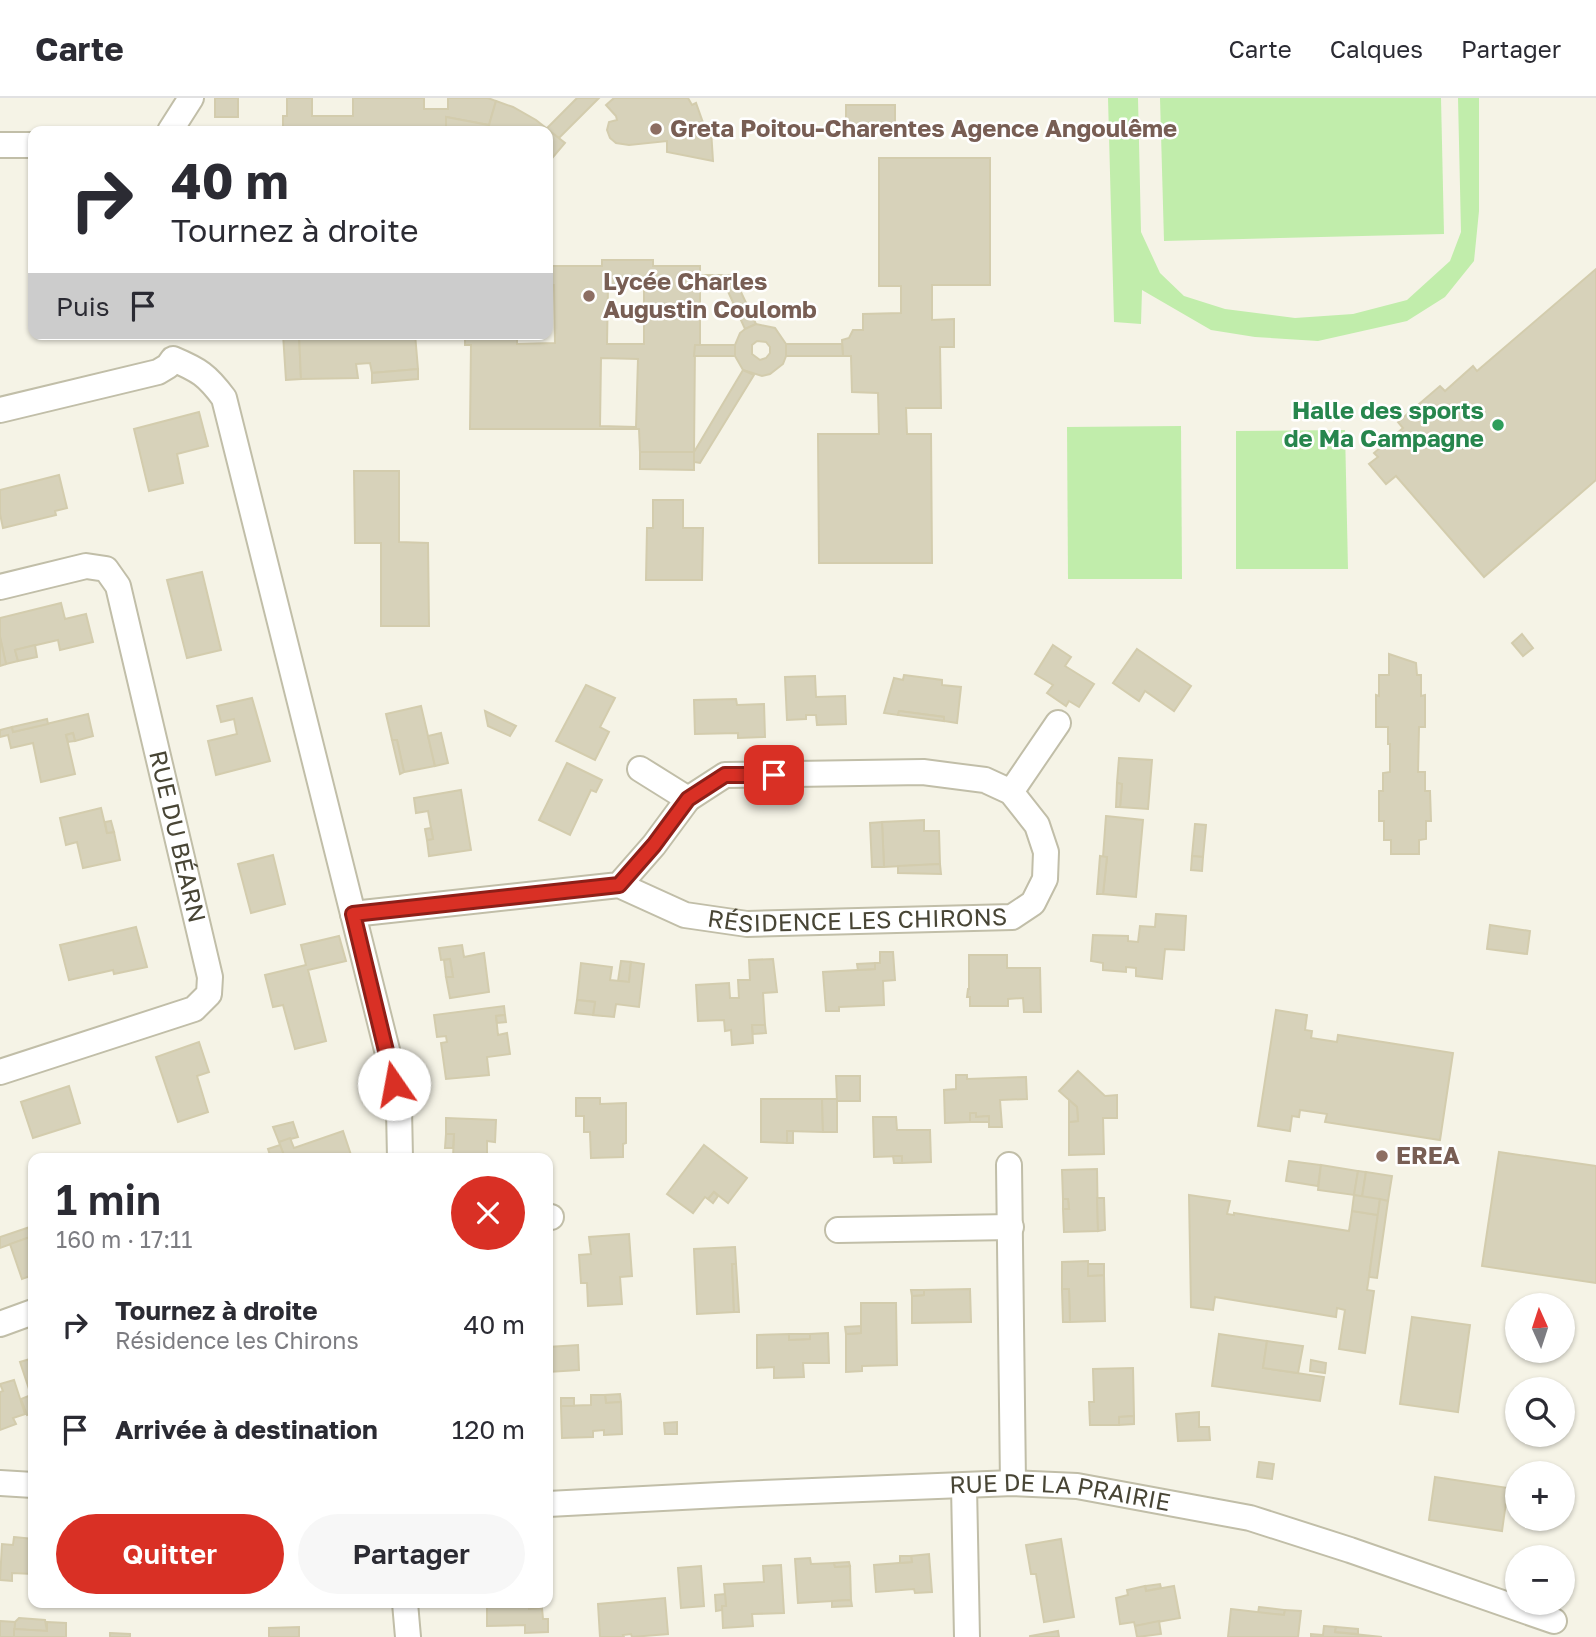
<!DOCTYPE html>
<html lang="fr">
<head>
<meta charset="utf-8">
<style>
  body { margin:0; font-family:"Golos Text",sans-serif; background:#f7f7f7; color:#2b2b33; height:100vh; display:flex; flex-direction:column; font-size:26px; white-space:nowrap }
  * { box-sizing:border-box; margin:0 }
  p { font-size:23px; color:#7c7c81 }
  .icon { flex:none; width:38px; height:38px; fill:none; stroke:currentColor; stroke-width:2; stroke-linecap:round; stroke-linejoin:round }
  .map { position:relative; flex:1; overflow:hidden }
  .sheet { position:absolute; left:28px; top:1055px; width:525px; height:455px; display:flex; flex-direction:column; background:#fff; border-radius:14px; box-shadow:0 2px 5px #0004 }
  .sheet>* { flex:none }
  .hud { position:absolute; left:28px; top:28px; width:525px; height:214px; border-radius:14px; box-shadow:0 2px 5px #0004; background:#fff; color:#2b2b33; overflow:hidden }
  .needle { width:46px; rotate:357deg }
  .tools { position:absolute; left:1505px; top:1195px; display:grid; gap:14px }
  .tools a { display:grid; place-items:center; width:70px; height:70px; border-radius:50%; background:#fff; box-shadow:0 2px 5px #0004; font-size:35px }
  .pin { position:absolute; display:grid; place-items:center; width:60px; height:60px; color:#fff; margin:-30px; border-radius:14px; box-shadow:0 4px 10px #0006 }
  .me { position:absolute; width:77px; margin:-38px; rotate:348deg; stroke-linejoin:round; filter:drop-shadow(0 0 5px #0008) }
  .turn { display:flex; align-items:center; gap:24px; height:147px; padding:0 28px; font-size:32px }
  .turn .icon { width:91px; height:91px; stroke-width:2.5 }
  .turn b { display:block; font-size:49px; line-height:60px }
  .then { display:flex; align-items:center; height:66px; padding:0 28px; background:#0003; gap:14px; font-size:26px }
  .round { display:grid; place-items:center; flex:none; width:74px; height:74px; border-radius:37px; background:#f7f7f7 }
  .overview { display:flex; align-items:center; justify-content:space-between; height:119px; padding:0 28px }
  h1 { font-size:42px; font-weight:600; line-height:52px }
  .primary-button { display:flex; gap:14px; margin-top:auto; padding:14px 28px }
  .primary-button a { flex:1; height:80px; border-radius:42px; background:#d93025; color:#fff; font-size:28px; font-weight:600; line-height:80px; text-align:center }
  .primary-button a+a { background:#f7f7f7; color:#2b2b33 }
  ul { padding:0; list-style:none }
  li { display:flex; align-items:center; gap:21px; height:105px; padding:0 28px }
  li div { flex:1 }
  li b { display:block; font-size:26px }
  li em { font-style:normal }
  header { display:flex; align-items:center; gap:42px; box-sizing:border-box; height:98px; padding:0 35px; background:#fff; border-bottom:2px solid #e1e1e2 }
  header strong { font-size:33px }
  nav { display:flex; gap:38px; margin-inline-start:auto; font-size:24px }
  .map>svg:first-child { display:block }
  .green { fill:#c1edab }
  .building { fill:#d7d2ba; stroke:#d3ccad; stroke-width:2; fill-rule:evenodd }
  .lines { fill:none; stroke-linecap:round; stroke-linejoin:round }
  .street-casing { stroke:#c1bea8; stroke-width:28 }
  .street { stroke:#fff; stroke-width:24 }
  .route-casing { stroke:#8d1f18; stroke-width:18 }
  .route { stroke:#d93025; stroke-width:12 }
  .education-dot { fill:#8d6e63; stroke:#fff; stroke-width:2.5 }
  .leisure-dot { fill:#2e9e5b; stroke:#fff; stroke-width:2.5 }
  .labels { text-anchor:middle; stroke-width:5; stroke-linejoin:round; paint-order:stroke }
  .education-label { font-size:24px; font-weight:bold; fill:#785e54; stroke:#fff; text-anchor:start }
  .leisure-label { font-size:24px; font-weight:bold; fill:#27864d; stroke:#fff; text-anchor:end }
  .street-label { font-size:24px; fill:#484535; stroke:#fff }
</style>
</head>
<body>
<header>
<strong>Carte</strong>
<nav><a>Carte</a><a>Calques</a><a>Partager</a></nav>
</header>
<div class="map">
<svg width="1596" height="1539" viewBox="0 0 1596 1539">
  <rect width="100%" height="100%" fill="#f5f3e6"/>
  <g class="green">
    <path d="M1108 0H1138L1141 134 1160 175 1184 198 1225 211 1295 220 1353 216 1407 202 1450 163 1461 134 1458 0H1479V113L1474 163 1445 199 1407 223 1318 243 1255 239 1211 232 1142 192 1141 226 1114 224Z"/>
    <path d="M1160 0H1441L1444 136 1164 143Z"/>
    <path d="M1181 328 1182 481H1068L1067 329Z"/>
    <path d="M1345 332 1348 471H1236V333Z"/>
  </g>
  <g class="building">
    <rect x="215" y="0" width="23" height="19"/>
    <path d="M287 0H312V18H353V0H424V11H448V0H488L496 3 489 27 446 19V33H283V18H287Z"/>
    <path d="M577 0H599L559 40 546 31Z"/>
    <path d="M614 0H688L692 7 696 5 706 33 711 32 713 63 667 54V43L629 47 616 45 610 40 607 32 609 24 617 22 616 18 606 7Z"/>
    <path d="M496 3 513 9 536 22 565 45 548 65V33H446V19L489 27Z"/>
    <path d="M846 7H895V35L846 34Z"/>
    <path d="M879 60H990V187H932V222L954 221V249H940L941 310H906L907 336H931L932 465H819L818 336H879L878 295 852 294 851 258H843L842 242 849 240 853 232H863V216L901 215V188H879Z"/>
    <path d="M548 161H550V168H602V162H653V168H700V247H695L694 354H640L639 331H470L471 247H465V236H517V246L555 245 554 187H548ZM608 188H644V246H607ZM601 260 638 261 636 329 600 328Z"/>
    <path d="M1596 171V382L1484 479 1396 378 1386 386 1369 366 1378 359 1374 355 1403 330 1398 324 1440 288 1445 293 1473 268 1477 273Z"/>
    <path d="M700 177H733L756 226 745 231 726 189H700Z"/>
    <path d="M756 226 775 230 786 246V258L783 266 770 276 762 278 743 272 735 258V247L740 235 745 231ZM757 243 766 244 770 249V255L766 260 760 262 752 256V247Z"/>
    <path d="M283 236H299L301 281 286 282Z"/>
    <path d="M299 236H415L418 271 372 275 370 265 356 266 358 280 301 281Z"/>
    <path d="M786 246H842L843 258H786Z"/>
    <path d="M695 247H735V258H694Z"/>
    <path d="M418 271V281L372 285V275Z"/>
    <path d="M743 272 754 277 700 365 694 364V354Z"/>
    <path d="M199 314 208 348 177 356 183 385 149 393 134 331Z"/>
    <path d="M640 354H694V372L640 371Z"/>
    <path d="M354 373H399V444L428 445 429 528H381V445H355Z"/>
    <path d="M59 377 67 410 55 413 56 417 3 430 0 416V392Z"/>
    <path d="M653 402H683V430H703L702 482H646L647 430H653Z"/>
    <path d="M202 474 221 552 187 560 167 482Z"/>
    <path d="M61 505 65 521 86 516 93 544 60 552 58 542 15 552 18 563 6 566 0 539V520Z"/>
    <path d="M1522 536 1533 550 1523 558 1512 545Z"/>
    <path d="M0 539 6 566 0 568Z"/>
    <path d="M35 547 37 559 18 563 15 552Z"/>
    <path d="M1053 547 1071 559 1065 568 1094 586 1079 609 1069 603 1066 608 1047 595 1053 587 1035 576Z"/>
    <path d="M1137 551 1191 588 1174 613 1145 593 1139 603 1113 585Z"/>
    <path d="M1389 556 1416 565 1417 577H1421V598L1425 597V629H1419L1418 674H1425V693H1430L1431 723H1426V741L1419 742V756H1391V742H1384V723H1379V693H1383V675L1390 674V646H1388V629H1376V597L1379 598V577H1389Z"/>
    <path d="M904 577 942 582V587L961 589 957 625 944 623V619L899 613 898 617 884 615 894 580 903 582Z"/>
    <path d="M815 578 816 599 845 598 846 626 817 627 816 617H806V621L787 622 785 579Z"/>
    <path d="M586 587 615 600 600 629 609 634 595 662 556 643Z"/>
    <path d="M252 600 270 663 216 677 208 643 237 636 234 621 221 624 217 608Z"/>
    <path d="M736 601 737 607 764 606 765 639 738 640V635L695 636 694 602Z"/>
    <path d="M421 608 435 668 404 674 397 642H392L386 616Z"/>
    <path d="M485 613 516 628 510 638 488 628Z"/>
    <path d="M899 613 944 619V623L898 617Z"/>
    <path d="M88 616 93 638 75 643 73 635 66 637 75 676 41 684 33 645 11 650 8 637 0 639V632L12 629 13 634Z"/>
    <path d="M47 621 48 626 13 634 12 629Z"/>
    <path d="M73 635 75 643 68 644 66 637Z"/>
    <path d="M441 635 448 665 435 668 428 638Z"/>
    <path d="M392 642H397L404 674 400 676Z"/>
    <path d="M1119 660 1152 662 1148 711 1120 709 1122 686 1117 685Z"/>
    <path d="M567 665 602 682 596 694 591 692 570 737 539 722Z"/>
    <path d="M1117 685 1122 686 1120 709H1116Z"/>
    <path d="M461 692 471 752 429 758 427 742 433 741 428 713 416 715 414 700Z"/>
    <path d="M101 710 107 735 114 734 120 762 83 770 77 744 66 747 60 720Z"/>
    <path d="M1106 718 1143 722 1136 799 1103 796 1107 759H1103Z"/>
    <path d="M924 722V733H939L940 766 884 769 882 724Z"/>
    <path d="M111 723 114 734 107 735 105 724Z"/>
    <path d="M882 724 884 769H872L870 725Z"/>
    <path d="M1195 726 1206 727 1203 759 1192 758Z"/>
    <path d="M431 730 433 741 427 742 425 731Z"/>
    <path d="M273 757 285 806 251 815 238 766Z"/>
    <path d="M1100 758 1107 759 1103 796H1097Z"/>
    <path d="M1192 758 1203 759 1202 773 1191 772Z"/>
    <path d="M940 766 941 776 898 775V768Z"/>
    <path d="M1156 816 1186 818 1184 852 1165 851 1162 881 1136 878V870L1126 869V874L1103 872V865L1091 863 1093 837 1128 838V843L1138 844 1140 828 1155 829Z"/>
    <path d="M1490 827 1530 833 1527 856 1487 851Z"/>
    <path d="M136 829 147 869 114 876 113 872 69 882 60 847Z"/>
    <path d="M339 838 346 863 308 872 326 943 295 951 283 907 273 909 265 877 306 867 301 847Z"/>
    <path d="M462 847 464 859 484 855 489 894 450 900 446 879H453L450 861 441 862 439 850Z"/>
    <path d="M880 854H893L895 882 883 883 884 907 839 909V913H826L823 874 875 871V865H880Z"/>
    <path d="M969 857H1007V870H1040L1041 914H1024L1023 900 1008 901V908H970V899H967L968 891H969Z"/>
    <path d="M450 861 453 879H446L444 862Z"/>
    <path d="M773 861 777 894 763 895 765 927H752L753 945 732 947 731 932 725 933 724 922 698 923 696 887 729 885 730 900H739L738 882H750L749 862Z"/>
    <path d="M621 863 631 864 629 884 618 883Z"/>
    <path d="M631 864 644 866 639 909 616 906 614 919 593 917 595 904 577 902 581 865 612 869 610 882 629 884Z"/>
    <path d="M875 865V871L858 872 857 866Z"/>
    <path d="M577 902 595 904 593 917 575 915Z"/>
    <path d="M504 908 505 917 496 918 498 937 507 935 510 956 487 959 489 977 446 981 441 945 447 944 446 938 437 939 434 917Z"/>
    <path d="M1276 912 1307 917 1305 932 1312 933 1311 940 1337 944 1338 937 1453 955 1440 1042 1325 1024 1327 1016 1300 1012 1299 1019 1292 1018 1290 1033 1258 1028Z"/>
    <path d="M505 917 506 924 497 925 496 918Z"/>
    <path d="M752 927H765L766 935 753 936Z"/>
    <path d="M199 944 209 974 197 978 208 1014 178 1024 156 959Z"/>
    <path d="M1078 973 1105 998 1117 997V1020H1103L1104 1056 1069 1057V1024L1078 1023 1077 1009 1059 993Z"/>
    <path d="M956 977H967V981L1026 979 1027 1001 1000 1002 1002 1029H989V1018L976 1019V1015H970V1024L945 1025 944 992 956 991Z"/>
    <path d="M836 978H860V1003H837Z"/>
    <path d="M69 988 80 1025 33 1040 21 1004Z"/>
    <path d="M576 1000H600V1006L626 1005V1045L623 1046V1059L591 1060 590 1034H584V1018H576Z"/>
    <path d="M761 1001H822L823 1034 787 1033V1045L761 1044Z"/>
    <path d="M822 1001H837V1034H823Z"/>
    <path d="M1069 1002 1077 1009 1078 1023 1069 1024Z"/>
    <path d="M970 1015H976V1019L989 1018V1024H970Z"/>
    <path d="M873 1019H896L897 1032H930L931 1064 902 1065V1058L874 1059Z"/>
    <path d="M446 1020 496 1022 495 1044 487 1043V1060H453L454 1036H446Z"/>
    <path d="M293 1024 298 1039 279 1044 273 1029Z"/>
    <path d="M343 1033 352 1060H285L279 1044 290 1040 294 1050Z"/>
    <rect x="787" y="1033" width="6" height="12"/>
    <path d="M446 1036H454L453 1050H445Z"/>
    <path d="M280 1047 285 1060H271L268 1051Z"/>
    <path d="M704 1047 747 1080 728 1105 714 1094 708 1101 705 1099 693 1115 667 1096Z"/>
    <path d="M1499 1054 1596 1068V1185L1482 1168Z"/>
    <path d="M893 1058H902V1065H894Z"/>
    <path d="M1289 1063 1321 1067 1318 1088 1286 1083Z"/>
    <path d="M1321 1067 1358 1073 1354 1097 1318 1092Z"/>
    <path d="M1097 1071 1098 1133 1064 1134 1063 1111H1069L1068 1101H1063L1062 1072Z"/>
    <path d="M1358 1073 1366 1074 1362 1099 1354 1097Z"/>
    <path d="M1366 1074 1392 1078 1388 1103 1362 1099Z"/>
    <path d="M714 1094 718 1098 713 1105 708 1101Z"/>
    <path d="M1189 1097 1230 1103 1227 1116 1234 1117V1115L1349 1133 1352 1113 1378 1117 1367 1192 1374 1193 1365 1255 1339 1251 1345 1212 1337 1210 1336 1219 1215 1199 1213 1212 1191 1209Z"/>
    <path d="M1354 1097 1380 1101 1378 1117 1352 1113Z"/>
    <path d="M1097 1100H1104L1105 1132 1098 1133Z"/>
    <path d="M1063 1101H1068L1069 1111H1063Z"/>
    <path d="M1380 1101 1388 1103 1377 1180 1369 1179Z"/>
    <path d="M33 1128V1138L0 1150V1139Z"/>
    <path d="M629 1136 632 1178 620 1179 622 1206 588 1208 587 1185H581L579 1157 591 1156 589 1139Z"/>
    <path d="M33 1138V1177L22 1181 10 1146Z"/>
    <path d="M735 1149 736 1166H732L734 1214 697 1216 694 1151Z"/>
    <path d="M1088 1163V1178L1104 1177 1105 1223 1070 1224 1069 1191H1062V1164Z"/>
    <path d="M732 1166H736L739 1214H734Z"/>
    <path d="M1088 1166H1104V1177L1088 1178Z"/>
    <path d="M970 1191 971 1224 912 1225V1198L924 1197V1192Z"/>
    <path d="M1062 1191H1069L1070 1224H1063Z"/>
    <path d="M911 1192H924V1197L912 1198Z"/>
    <path d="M861 1205H896L897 1267 862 1268V1273L846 1274V1236L861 1235Z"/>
    <path d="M1412 1219 1470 1227 1458 1314 1400 1306Z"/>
    <path d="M861 1228V1235L846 1236 845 1229Z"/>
    <path d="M828 1235 829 1265H803L804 1279 774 1280V1269L757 1270V1237L789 1236V1242L810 1241V1236Z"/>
    <path d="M789 1236H810V1241L789 1242Z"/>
    <path d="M1219 1236 1267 1243 1263 1270 1324 1279 1320 1303 1212 1288Z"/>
    <path d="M1267 1243 1303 1248 1298 1275 1263 1270Z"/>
    <path d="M578 1247 579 1272 548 1274V1249Z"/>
    <path d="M33 1260V1297H31L20 1264Z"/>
    <path d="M1311 1262 1326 1265 1325 1275 1310 1273Z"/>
    <path d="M1133 1270 1134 1318 1119 1319V1327H1090L1089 1304H1094L1093 1271Z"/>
    <path d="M14 1282 25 1316 13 1320 16 1326 0 1332V1294L3 1293 0 1286Z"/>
    <path d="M620 1296 621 1304 606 1305 605 1297Z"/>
    <path d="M31 1297H33V1315L27 1317 21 1301Z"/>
    <path d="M591 1297H605L606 1305 621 1304 622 1336 604 1337V1332L593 1333V1339L562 1340 561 1308 591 1307Z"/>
    <rect x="561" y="1300" width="13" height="8"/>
    <path d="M1199 1314V1329H1209L1210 1342 1178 1343 1176 1316Z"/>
    <path d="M1134 1318V1326L1119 1327V1319Z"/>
    <path d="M677 1324V1336H665L664 1325Z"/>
    <path d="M1259 1364 1274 1366 1272 1381 1257 1379Z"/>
    <path d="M1435 1379 1508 1390 1502 1433 1429 1422Z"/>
    <path d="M14 1439 33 1441V1476L12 1475V1483L0 1482 2 1446 13 1447Z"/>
    <path d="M1061 1441 1074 1519 1044 1524 1036 1476H1031L1026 1447Z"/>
    <path d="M929 1456 932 1494 915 1495 914 1491 876 1494 874 1467 912 1464 911 1458Z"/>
    <path d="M900 1458H911L912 1464 900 1465Z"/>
    <path d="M810 1460 811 1466 834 1465 835 1469 850 1468 851 1502 798 1505 795 1461Z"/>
    <path d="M849 1464 850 1468 835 1469 834 1465Z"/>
    <path d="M781 1467 784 1515 752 1516 753 1528 723 1530 722 1508H726L724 1486 764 1484 763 1468Z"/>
    <path d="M701 1468 704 1508 681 1510 678 1470Z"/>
    <path d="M1160 1486 1161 1490 1146 1493 1145 1488Z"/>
    <path d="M1145 1488 1146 1493 1174 1488 1180 1520 1135 1528 1134 1524 1120 1526 1116 1500 1128 1497 1127 1492Z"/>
    <path d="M725 1496 726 1508H722V1512L716 1513 715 1497Z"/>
    <path d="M665 1500 668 1536 632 1539 631 1536 623 1537 624 1539H600L598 1506Z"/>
    <path d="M851 1502 852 1508 832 1509V1503Z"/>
    <path d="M260 1505H303V1508Z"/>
    <path d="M487 1505H529V1511L542 1510 543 1521H548V1534L525 1535V1527L487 1528Z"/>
    <path d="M1259 1509 1285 1512 1284 1517 1258 1515Z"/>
    <path d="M1231 1511 1284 1517 1285 1512 1301 1513 1298 1539H1228Z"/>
    <path d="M19 1520 45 1522 47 1533 14 1531 15 1524Z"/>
    <path d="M0 1523 15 1524 14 1539H0Z"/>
    <path d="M1159 1523 1161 1536 1137 1539 1135 1528Z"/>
    <path d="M47 1524 66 1525V1539H14V1531L47 1533Z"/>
    <path d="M1324 1528 1336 1529 1335 1534 1382 1539H1311V1536L1323 1537Z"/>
    <path d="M299 1529V1539H269V1530Z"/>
    <path d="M1336 1529 1358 1531V1536L1335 1534Z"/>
    <path d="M1058 1533 1059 1539H1030V1538Z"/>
    <path d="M110 1535 130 1536V1539H110Z"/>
  </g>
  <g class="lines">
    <g class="street-casing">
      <g id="street">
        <path d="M170 33 191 0"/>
        <path d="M0 47H33"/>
        <path d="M0 312 158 274 168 268 173 261C199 272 207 277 224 300L389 960 399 1011 400 1060"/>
        <path id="s1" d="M0 489 86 468 106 471 118 488 210 879 209 896 194 911 0 974"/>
        <path d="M640 671 688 701"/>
        <path d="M1011 694 1058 625"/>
        <path id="s2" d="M353 816 619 787 685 817 747 826 1012 819 1033 805 1045 781 1046 754 1037 727 1011 694 985 682 923 674 725 677 688 701 654 747 619 787"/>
        <path d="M1009 1067 1013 1385"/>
        <path d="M548 1119H551"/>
        <path d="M838 1132 1011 1129"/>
        <path d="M0 1226 33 1214"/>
        <path d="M0 1385 33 1387"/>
        <path d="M964 1388 967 1539"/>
        <path id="s3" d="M548 1406 739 1396 1013 1385 1077 1388 1250 1420 1350 1452 1554 1523"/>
        <path d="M405 1505 408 1539"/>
      </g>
    </g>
    <use href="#street" class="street"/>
  </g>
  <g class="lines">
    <g class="route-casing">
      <path id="route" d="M394 986 353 816 619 787 654 747 688 701 725 677H774"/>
    </g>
    <use href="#route" class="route"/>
  </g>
  <g class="education-dot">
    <circle cx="656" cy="31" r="7"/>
    <circle cx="589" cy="198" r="7"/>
    <circle cx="1382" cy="1058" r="7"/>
  </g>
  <circle class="leisure-dot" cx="1498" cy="327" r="7"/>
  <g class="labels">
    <g class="education-label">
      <text x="670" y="39">Greta Poitou-Charentes Agence Angoulême</text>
      <text x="603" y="192">Lycée Charles<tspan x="603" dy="28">Augustin Coulomb</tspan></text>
      <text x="1396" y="1066">EREA</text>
    </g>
    <g class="leisure-label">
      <text x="1484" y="321">Halle des sports<tspan x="1484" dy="28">de Ma Campagne</tspan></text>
    </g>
    <g class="street-label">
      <text dy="8" stroke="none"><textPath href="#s1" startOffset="387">RUE DU BÉARN</textPath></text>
      <text dy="8" stroke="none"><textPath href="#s2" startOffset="513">RÉSIDENCE LES CHIRONS</textPath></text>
      <text dy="8" stroke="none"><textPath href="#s3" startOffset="513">RUE DE LA PRAIRIE</textPath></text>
    </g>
  </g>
</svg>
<div class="tools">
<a><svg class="needle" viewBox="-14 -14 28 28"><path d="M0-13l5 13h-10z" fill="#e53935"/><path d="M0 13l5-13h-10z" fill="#7c7c81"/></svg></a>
<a><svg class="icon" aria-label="search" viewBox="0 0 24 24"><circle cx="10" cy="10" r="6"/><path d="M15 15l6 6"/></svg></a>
<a>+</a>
<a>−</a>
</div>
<div class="pin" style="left:774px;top:677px;background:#d93025"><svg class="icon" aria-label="arrive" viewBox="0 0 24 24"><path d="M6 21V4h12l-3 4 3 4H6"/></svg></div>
<svg class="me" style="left:394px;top:986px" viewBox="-20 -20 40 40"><circle r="19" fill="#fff"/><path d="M0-13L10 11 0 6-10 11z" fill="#d93025"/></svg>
<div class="hud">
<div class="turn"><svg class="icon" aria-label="right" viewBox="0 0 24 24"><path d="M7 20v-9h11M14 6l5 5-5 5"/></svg><div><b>40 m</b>Tournez à droite</div></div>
<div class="then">Puis<svg class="icon" aria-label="arrive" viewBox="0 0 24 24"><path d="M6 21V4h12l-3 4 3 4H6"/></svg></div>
</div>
<section class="sheet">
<div class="overview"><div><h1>1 min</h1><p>160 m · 17:11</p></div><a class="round" style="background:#d93025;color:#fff"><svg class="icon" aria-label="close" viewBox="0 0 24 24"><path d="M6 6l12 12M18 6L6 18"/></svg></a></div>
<ul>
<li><svg class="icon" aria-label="right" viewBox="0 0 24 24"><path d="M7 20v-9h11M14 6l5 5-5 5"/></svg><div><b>Tournez à droite</b><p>Résidence les Chirons</p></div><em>40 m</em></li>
<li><svg class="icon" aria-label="arrive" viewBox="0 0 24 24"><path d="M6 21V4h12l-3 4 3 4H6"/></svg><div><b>Arrivée à destination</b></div><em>120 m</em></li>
</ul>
<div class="primary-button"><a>Quitter</a><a>Partager</a></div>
</section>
</div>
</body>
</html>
